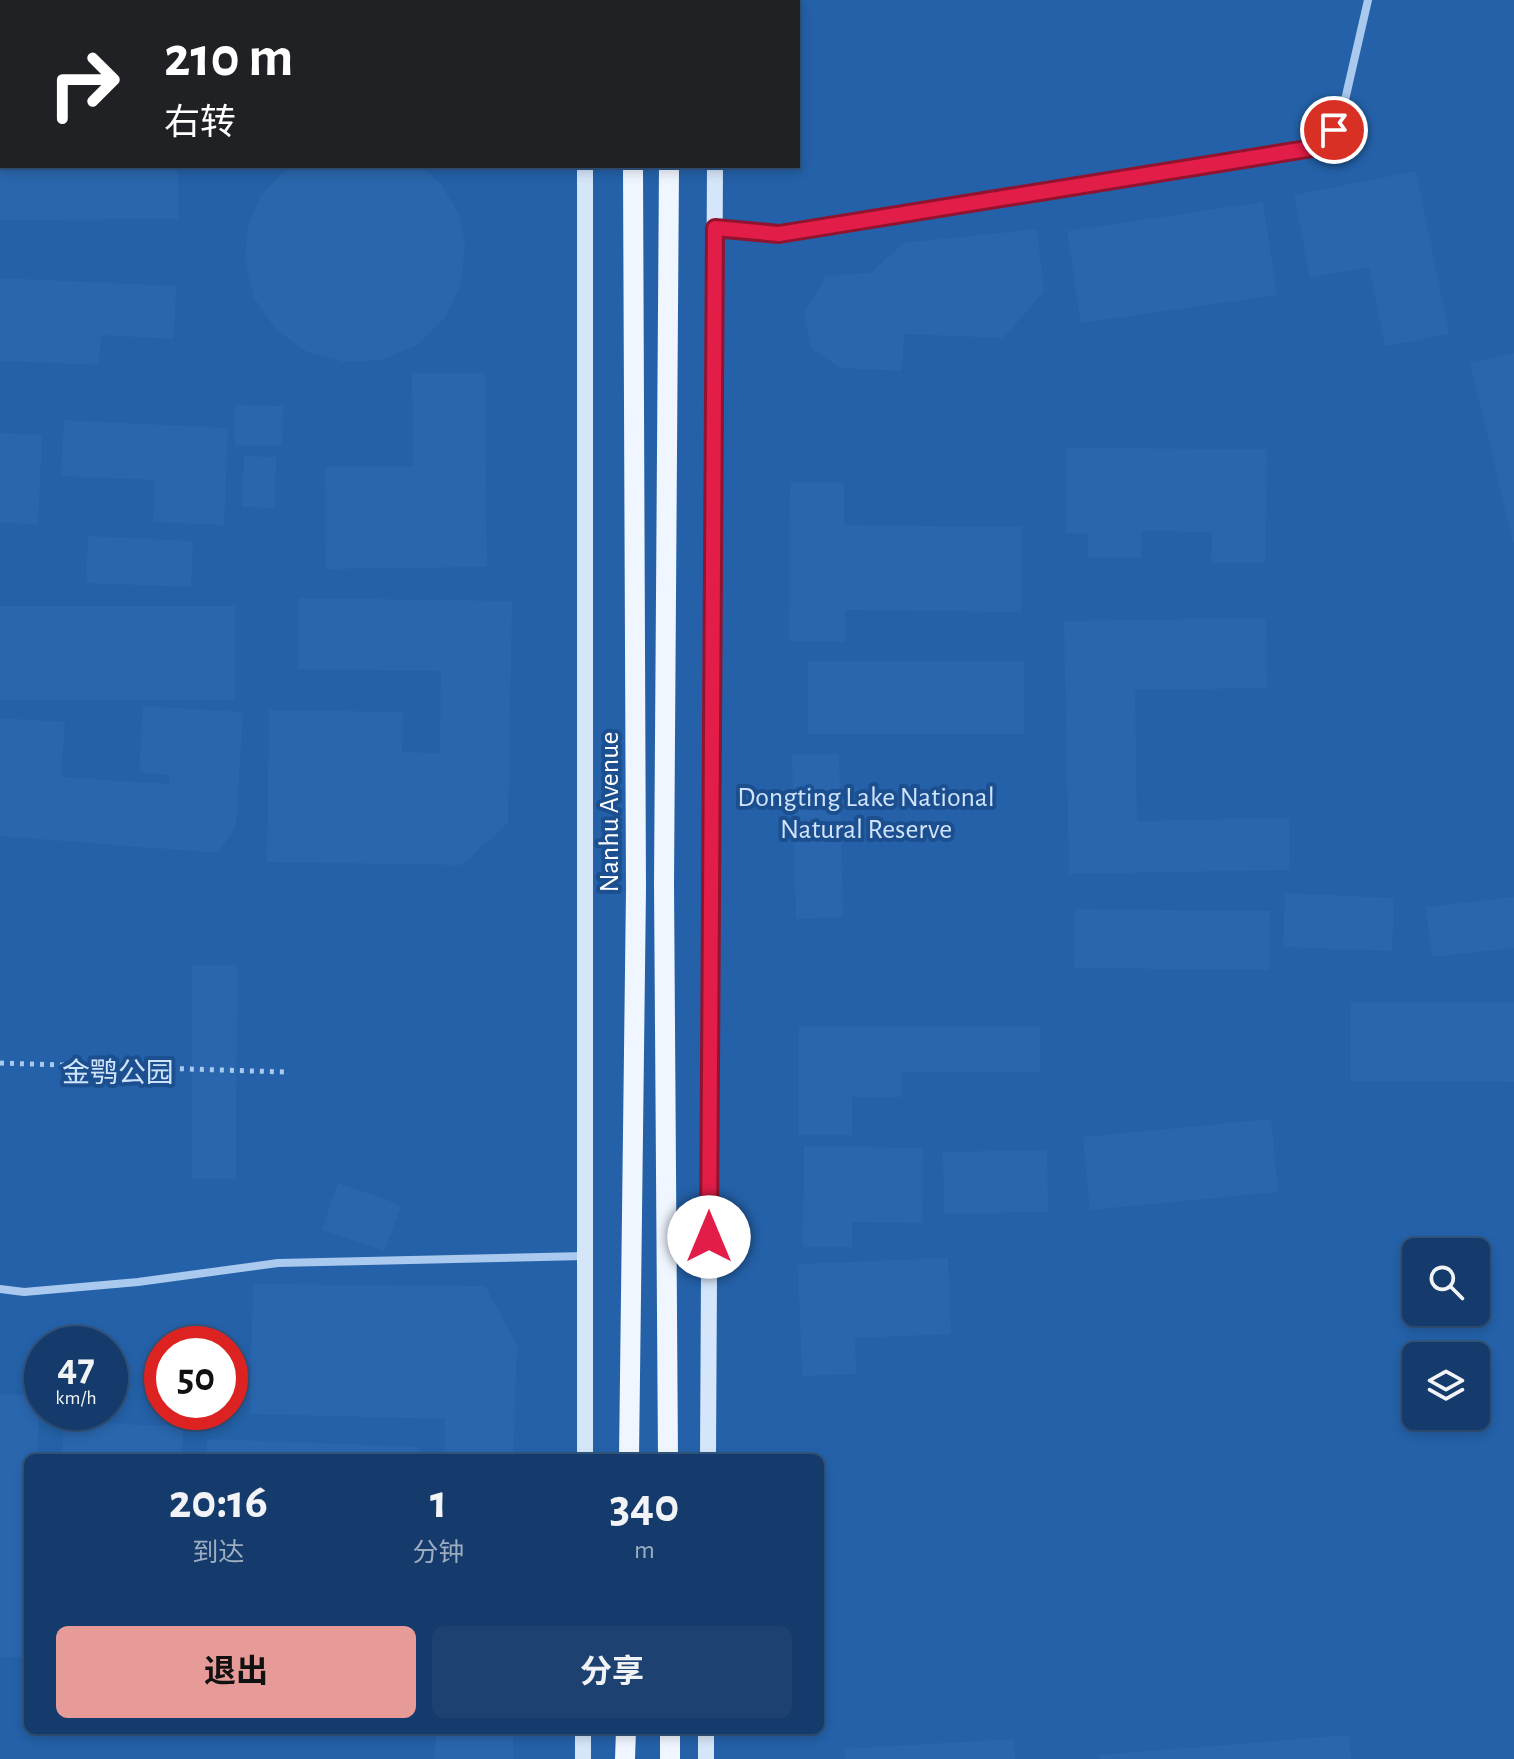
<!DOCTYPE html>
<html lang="zh">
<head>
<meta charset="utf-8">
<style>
  body { margin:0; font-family:"Alegreya Sans","Noto Sans SC",sans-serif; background:#1d4271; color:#f1f3f6; height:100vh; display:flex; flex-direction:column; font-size:30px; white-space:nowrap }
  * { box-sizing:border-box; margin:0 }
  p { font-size:26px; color:#9dadc1 }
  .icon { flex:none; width:44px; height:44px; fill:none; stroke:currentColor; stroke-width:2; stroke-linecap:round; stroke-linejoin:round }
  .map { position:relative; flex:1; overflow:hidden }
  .sheet { position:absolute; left:24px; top:1454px; width:800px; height:280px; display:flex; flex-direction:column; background:#143b6b; border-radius:12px; box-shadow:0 4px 12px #0003,0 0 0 2px #33557e }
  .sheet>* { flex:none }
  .hud { position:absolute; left:0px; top:0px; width:800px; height:168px; box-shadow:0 4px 12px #0003,0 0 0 2px #33557e; background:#202124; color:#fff; overflow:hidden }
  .controls { position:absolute; left:1402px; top:1238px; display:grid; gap:16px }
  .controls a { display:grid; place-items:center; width:88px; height:88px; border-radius:12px; background:#143b6b; box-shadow:0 4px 12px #0003,0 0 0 2px #33557e; font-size:40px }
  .speed { position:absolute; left:24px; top:1326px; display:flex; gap:16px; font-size:40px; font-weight:700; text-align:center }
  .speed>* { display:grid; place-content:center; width:104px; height:104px; border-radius:50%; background:#143b6b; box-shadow:0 4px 12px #0003,0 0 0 2px #33557e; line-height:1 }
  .speed small { font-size:20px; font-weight:400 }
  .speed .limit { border:12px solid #d22; background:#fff; color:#111 }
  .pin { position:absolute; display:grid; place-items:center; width:68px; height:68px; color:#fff; margin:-34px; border:4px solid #fff; border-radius:50%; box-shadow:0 2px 8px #0007 }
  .me { position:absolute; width:88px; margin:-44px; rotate:0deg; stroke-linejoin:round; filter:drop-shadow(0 0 6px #0008) }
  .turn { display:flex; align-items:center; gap:28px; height:168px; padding:0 32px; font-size:36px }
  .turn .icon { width:104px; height:104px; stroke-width:2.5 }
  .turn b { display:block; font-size:56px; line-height:68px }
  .eta { display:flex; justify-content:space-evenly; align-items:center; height:136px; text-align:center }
  .eta b { font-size:48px; font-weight:700; line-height:56px }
  .button { display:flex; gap:16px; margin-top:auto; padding:16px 32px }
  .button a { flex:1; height:92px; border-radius:12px; background:#e69b98; color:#111; font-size:32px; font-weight:700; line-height:92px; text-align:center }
  .button a+a { background:#1d4271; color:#f1f3f6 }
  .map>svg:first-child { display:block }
  .green { fill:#2461a8; fill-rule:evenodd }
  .building { fill:#2a66ad }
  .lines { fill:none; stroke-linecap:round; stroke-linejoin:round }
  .path { stroke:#a9c9ee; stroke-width:5; stroke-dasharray:4 6; stroke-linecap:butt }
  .minor { stroke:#a9c9ee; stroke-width:8 }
  .secondary { stroke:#d6e6fa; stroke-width:16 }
  .primary { stroke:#f0f6ff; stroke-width:20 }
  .route-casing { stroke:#92132f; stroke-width:20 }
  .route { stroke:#e11d48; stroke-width:14 }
  .labels { text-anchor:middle; stroke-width:8; stroke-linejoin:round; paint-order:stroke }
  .park-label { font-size:28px; fill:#cfe3fa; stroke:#1b4f8f }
  .street-label { font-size:28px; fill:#fff; stroke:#1b4f8f }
</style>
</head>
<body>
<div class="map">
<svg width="1514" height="1759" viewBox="0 0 1514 1759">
  <rect width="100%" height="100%" fill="#1b4f8f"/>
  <path class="green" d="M0 0H1514V1759H0ZM2 2H798V166H2ZM1416 1252H1476V1312H1416ZM42 1344H110V1412H42ZM162 1344H230V1412H162ZM1416 1356H1476V1416H1416ZM28 1458H820V1730H28Z"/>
  <g class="building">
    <path d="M0 166H178V219L0 220Z"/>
    <path d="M290 166H421L440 183 458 212 465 245 461 284 445 318 417 345 382 360 344 362 307 352 276 330 254 298 245 261 248 227 261 195Z"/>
    <path d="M1416 171 1449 334 1385 346 1369 267 1310 278 1294 195Z"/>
    <path d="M1263 202 1277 295 1081 323 1067 231Z"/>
    <path d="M1037 229 1044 292 1003 338 904 334 902 371 840 368 811 348 804 313 826 276 871 273 903 243Z"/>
    <path d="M0 278 176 286 174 339 101 335 99 365 0 361Z"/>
    <path d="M1514 353V541H1513L1470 363Z"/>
    <path d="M412 373H485L487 567 326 569 325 467 413 466Z"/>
    <path d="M235 405 283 406 282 445H235Z"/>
    <path d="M64 420 228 428 224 525 153 522 155 480 61 476Z"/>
    <path d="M0 433 42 435 38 524 0 523Z"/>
    <path d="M1067 448 1267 449 1265 563H1211L1212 532 1142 531 1141 558 1088 557V533H1066Z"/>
    <path d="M244 456 276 457 275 508 242 507Z"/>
    <path d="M790 482 844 483V525L1022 527 1021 612 845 610V642L789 641Z"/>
    <path d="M88 536 193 541 191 587 86 583Z"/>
    <path d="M299 598 512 601 508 823 462 865 267 862 269 710 403 712 402 752 440 753 441 671 298 669Z"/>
    <rect x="0" y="606" width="235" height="94"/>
    <path d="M1266 618 1267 688 1135 690 1137 821 1289 818 1290 870 1069 874 1064 621Z"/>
    <rect x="808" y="661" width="216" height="73"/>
    <path d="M143 706 243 712 236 826 218 853 0 836V718L65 722 61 777 169 784 170 775 139 772Z"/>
    <path d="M839 754 843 917 796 919 792 755Z"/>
    <path d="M1285 893 1394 898 1392 951 1283 947Z"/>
    <path d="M1514 897V948L1432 957 1426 907Z"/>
    <path d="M1075 909 1270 911 1269 970 1074 968Z"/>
    <path d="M192 965H237L236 1179H192Z"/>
    <path d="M1351 1002 1514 1003V1082L1351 1081Z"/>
    <path d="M799 1027H1040V1072H901V1097H852V1135H799Z"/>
    <path d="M1271 1119 1278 1192 1090 1210 1083 1137Z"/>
    <path d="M804 1146 923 1148 922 1223 852 1222V1247H803Z"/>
    <path d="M1047 1150 1048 1212 944 1214 943 1152Z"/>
    <path d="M338 1183 401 1205 385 1251 322 1230Z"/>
    <path d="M948 1258 951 1334 855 1338 856 1374 802 1376 798 1264Z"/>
    <path d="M253 1284 485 1286 517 1345 513 1458H444L445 1419 250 1414Z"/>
    <path d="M0 1394 40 1396 37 1458H28V1658L0 1657Z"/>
    <path d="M64 1421 183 1427 182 1458H62Z"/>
    <path d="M207 1439 420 1447 419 1458H207Z"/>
    <path d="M436 1730H514L513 1759H435Z"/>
    <path d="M1349 1735 1351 1759H1100L1099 1755Z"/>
    <path d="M1014 1739 1015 1759H845L844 1749Z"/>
  </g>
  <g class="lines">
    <path class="path" d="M0 1063 284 1072"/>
    <g class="minor">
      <path d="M715 228 779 234 1325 146 1342 113 1368 0"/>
      <path d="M0 1289 24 1292 138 1282 278 1263 585 1256"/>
    </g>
    <g class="secondary">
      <path d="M588 2V0"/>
      <path d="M716 2V0"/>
      <path d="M585 1458V166"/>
      <path d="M708 1458 715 166"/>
      <path d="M583 1759V1730"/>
      <path d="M706 1759V1730"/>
    </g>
    <g class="primary">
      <path d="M635 2V0"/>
      <path d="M671 2V0"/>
      <path d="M629 1458 636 889 633 166"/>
      <path d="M668 1458 664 883 669 166"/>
      <path d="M670 1730V1759"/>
      <path d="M625 1759 626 1730"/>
    </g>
  </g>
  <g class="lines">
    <g class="route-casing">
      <path id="route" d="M709 1237 715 228 779 234 1325 146 1334 130"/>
    </g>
    <use href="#route" class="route"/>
  </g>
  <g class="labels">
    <g class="park-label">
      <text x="866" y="806">Dongting Lake National<tspan x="866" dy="32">Natural Reserve</tspan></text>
      <text x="118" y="1082">金鹗公园</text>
    </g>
    <g class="street-label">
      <text transform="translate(608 812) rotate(-90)" y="10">Nanhu Avenue</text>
    </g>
  </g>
</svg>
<div class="controls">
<a><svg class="icon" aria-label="search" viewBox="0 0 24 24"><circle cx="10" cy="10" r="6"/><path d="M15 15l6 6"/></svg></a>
<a><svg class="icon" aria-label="layers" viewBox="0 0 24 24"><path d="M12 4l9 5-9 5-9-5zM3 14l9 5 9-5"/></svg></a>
</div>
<div class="speed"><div>47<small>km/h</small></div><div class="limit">50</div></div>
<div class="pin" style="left:1334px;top:130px;background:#d93025"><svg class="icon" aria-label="arrive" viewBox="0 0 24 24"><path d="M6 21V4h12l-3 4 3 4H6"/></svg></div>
<svg class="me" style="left:709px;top:1237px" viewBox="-20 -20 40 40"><circle r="19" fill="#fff"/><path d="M0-13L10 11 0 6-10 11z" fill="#e11d48"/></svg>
<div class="hud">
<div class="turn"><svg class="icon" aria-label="right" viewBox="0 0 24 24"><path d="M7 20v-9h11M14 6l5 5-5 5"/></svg><div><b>210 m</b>右转</div></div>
</div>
<section class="sheet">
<div class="eta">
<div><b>20:16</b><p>到达</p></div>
<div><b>1</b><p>分钟</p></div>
<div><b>340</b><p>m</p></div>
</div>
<div class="button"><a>退出</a><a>分享</a></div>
</section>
</div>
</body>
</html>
